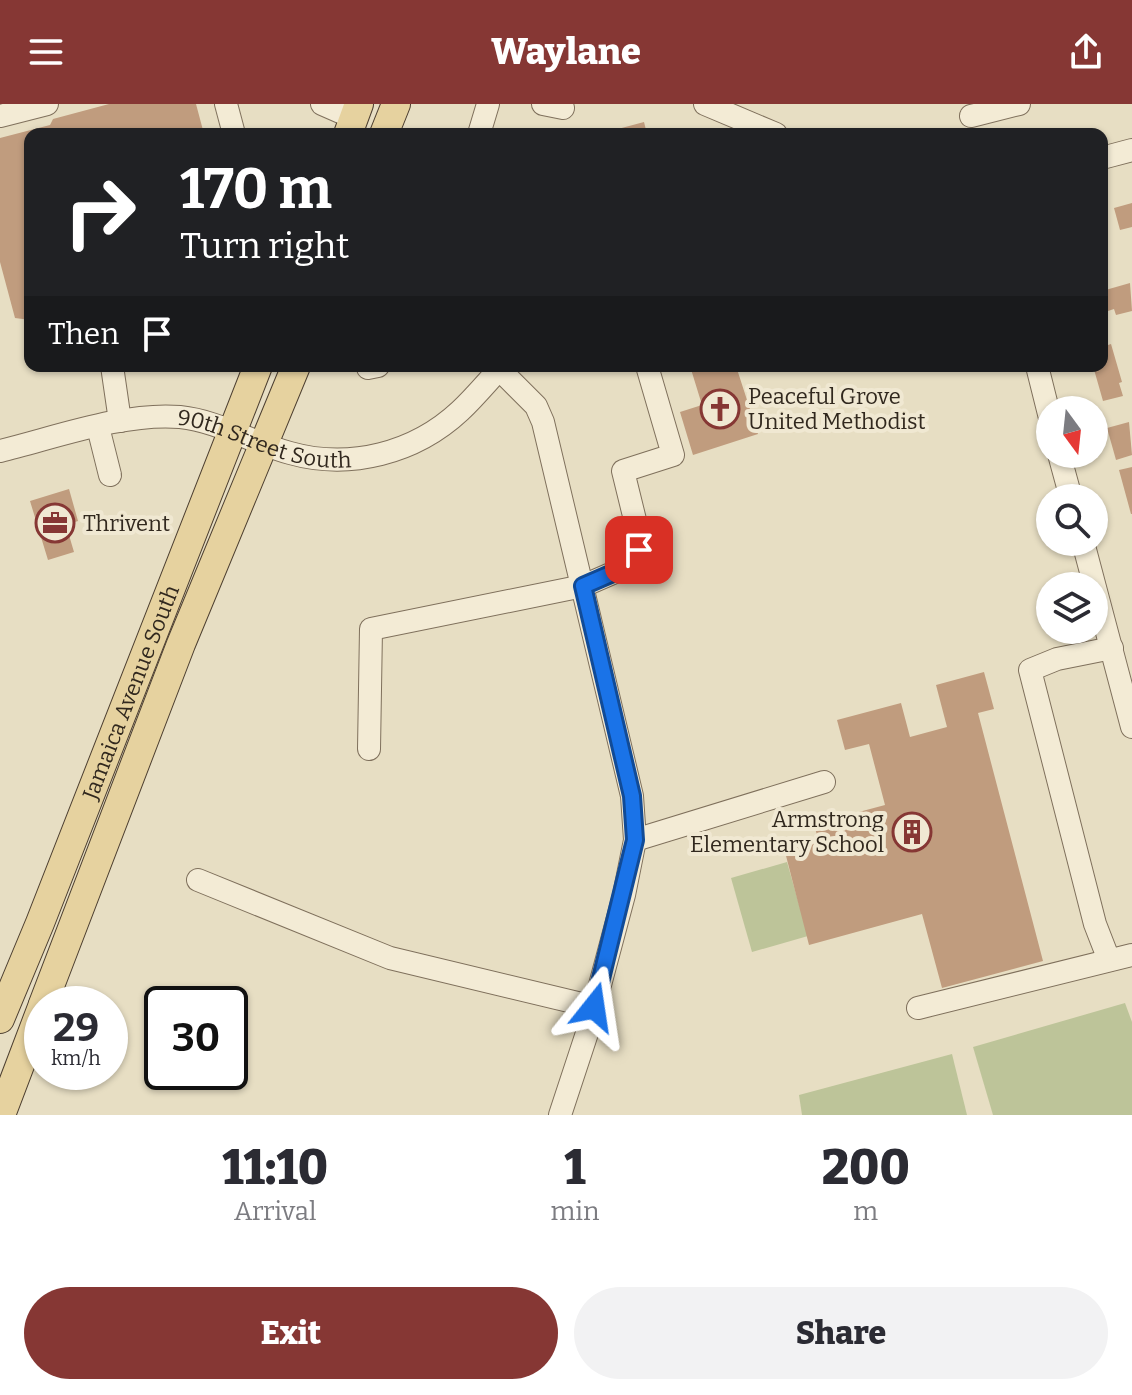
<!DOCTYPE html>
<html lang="en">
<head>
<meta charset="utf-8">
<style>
  body { margin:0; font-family:Bitter,serif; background:#f2f2f3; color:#2b2b33; height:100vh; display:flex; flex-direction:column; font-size:30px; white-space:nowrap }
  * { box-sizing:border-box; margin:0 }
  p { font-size:26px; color:#7c7c81 }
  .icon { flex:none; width:44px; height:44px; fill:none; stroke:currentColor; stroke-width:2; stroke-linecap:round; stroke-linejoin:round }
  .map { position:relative; height:1011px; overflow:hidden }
  .panel { display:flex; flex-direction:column; background:#fff; flex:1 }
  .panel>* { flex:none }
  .hud { position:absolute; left:24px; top:24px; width:1084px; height:244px; border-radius:16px; box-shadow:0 2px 6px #0004; background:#202124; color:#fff; overflow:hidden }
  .needle { width:52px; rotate:165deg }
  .controls { position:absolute; left:1036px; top:292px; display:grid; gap:16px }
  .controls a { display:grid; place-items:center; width:72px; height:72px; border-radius:50%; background:#fff; box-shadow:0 2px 6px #0004; font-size:40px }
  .speed { position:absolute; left:24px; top:882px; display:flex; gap:16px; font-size:40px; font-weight:700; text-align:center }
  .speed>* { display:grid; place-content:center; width:104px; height:104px; border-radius:50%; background:#fff; box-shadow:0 2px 6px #0004; line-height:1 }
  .speed small { font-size:20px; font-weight:400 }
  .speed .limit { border:4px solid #111; border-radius:12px; background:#fff; color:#111 }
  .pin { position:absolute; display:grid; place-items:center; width:68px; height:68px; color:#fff; margin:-34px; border-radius:16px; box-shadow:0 4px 12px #0006 }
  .me { position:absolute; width:88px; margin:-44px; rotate:15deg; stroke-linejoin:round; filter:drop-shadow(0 0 6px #0008) }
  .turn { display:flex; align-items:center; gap:28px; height:168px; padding:0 24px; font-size:36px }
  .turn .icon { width:104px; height:104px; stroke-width:2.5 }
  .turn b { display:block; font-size:56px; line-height:68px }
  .then { display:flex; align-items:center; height:76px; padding:0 24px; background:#0003; gap:16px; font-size:30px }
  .eta { display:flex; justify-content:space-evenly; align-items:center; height:136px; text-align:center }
  .eta b { font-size:48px; font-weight:800; line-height:56px }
  .button { display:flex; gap:16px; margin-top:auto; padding:16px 24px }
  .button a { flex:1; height:92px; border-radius:48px; background:#863734; color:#fff; font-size:32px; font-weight:800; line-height:92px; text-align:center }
  .button a+a { background:#f2f2f3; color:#2b2b33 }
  header { display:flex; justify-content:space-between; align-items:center; height:104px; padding:0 24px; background:#863734; color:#fff; font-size:36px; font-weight:800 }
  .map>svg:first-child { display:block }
  .green { fill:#bdc499 }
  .building { fill:#c09c7e }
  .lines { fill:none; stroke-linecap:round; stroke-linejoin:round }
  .minor-casing { stroke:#7f705c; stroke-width:24 }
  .major-casing { stroke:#4d3f30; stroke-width:30 }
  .minor { stroke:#f3ebd5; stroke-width:22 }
  .major { stroke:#e6d29f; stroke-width:28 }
  .route-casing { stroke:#114b97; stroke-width:20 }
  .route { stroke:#1a73e8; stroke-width:14 }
  .labels { text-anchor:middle; stroke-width:8; stroke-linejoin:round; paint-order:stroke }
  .poi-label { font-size:22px; fill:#31281e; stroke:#f0e8d2; text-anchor:start }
  .street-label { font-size:22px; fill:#31281e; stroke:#f0e8d2 }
</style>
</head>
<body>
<header><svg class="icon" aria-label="menu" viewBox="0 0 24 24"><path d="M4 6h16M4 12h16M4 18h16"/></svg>Waylane<svg class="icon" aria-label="share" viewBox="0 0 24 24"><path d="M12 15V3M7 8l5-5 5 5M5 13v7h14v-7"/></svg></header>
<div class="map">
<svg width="1132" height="1011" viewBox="0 0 1132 1011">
  <rect width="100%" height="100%" fill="#e7dec3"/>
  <g class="green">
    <path d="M787 758 808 832 752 848 731 774Z"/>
    <path d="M1125 899 1132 918V1011H993L973 943Z"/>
    <path d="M952 950 967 1011H802L799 991Z"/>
  </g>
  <g class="building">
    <path d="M109 0H196L204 30H30V216L15 214 0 158V34L50 21 53 15Z"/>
    <path d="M644 18 647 30H603V29Z"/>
    <path d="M1132 99V123L1120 126 1114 104Z"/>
    <path d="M1130 179 1132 207 1116 211 1114 205 1108 207 1102 187Z"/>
    <path d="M1102 215 1108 235 1102 236Z"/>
    <path d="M1111 240 1122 278 1119 279 1123 292 1103 297 1093 262H1102V243Z"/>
    <path d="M690 262H736L758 330 693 351 680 308 702 301Z"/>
    <path d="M1129 318 1132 351 1116 356 1107 324Z"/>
    <path d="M1132 363V410H1131L1119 366Z"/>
    <path d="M69 385 78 417 66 421 74 448 48 456 30 397Z"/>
    <path d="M984 568 994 605 978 609 1043 857 942 884 922 810 809 841 784 744 818 735 814 720 885 701 869 640 845 646 837 616 901 599 910 633 947 623 936 581Z"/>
  </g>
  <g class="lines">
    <g class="minor-casing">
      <g id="minor">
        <path d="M226 0 234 30"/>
        <path d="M322 0 354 14"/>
        <path d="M543 0 563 4"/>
        <path d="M705 0 776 30"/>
        <path d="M0 12 47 0"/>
        <path d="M971 12 1019 0"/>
        <path d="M479 30 488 0"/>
        <path d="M1102 54 1132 46"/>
        <path d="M112 262 120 317"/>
        <path d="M369 262 368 264 378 262"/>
        <path d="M496 262 536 302 543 318 632 692 635 736 624 791 588 926 560 1011"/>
        <path d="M1037 262 1050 314"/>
        <path d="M98 323 110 371"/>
        <path id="s1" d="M0 347C54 334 124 308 180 313 219 317 252 339 290 349 350 366 415 349 460 307 475 293 488 277 502 262"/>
        <path d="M1059 350 1071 394"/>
        <path d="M1083 438 1132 623"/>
        <path d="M369 645 371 525 583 482 622 465 639 446 636 420 623 367 673 351 647 262"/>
        <path d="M635 736 824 678"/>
        <path d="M198 776 390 854 594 903"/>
        <path d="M1109 856 1095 820 1030 566 1057 555 1112 544"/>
        <path d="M918 904 1132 851"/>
      </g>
    </g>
    <g class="major-casing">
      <g id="major">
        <path d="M348 30 359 0"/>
        <path d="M384 30 396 0"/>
        <path d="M43 900 181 540 296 262"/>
        <path id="s2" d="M0 915 40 819 258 262"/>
        <path d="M1 1011 42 903"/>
      </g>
    </g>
    <use href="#minor" class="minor"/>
    <use href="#major" class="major"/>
  </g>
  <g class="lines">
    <g class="route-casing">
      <path id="route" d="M594 903 635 736 632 692 583 482 622 465 639 446"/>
    </g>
    <use href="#route" class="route"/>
  </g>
  <defs>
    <g id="church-ring" transform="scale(2)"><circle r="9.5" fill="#f0e8d2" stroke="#863734" stroke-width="1.5"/><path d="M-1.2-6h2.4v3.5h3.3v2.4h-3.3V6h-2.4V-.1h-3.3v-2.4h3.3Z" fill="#863734"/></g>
    <g id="office-ring" transform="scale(2)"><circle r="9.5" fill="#f0e8d2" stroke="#863734" stroke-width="1.5"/><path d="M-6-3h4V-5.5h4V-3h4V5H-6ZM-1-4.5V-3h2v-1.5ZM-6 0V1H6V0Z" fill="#863734"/></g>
    <g id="building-ring" transform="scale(2)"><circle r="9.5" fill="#f0e8d2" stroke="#863734" stroke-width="1.5"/><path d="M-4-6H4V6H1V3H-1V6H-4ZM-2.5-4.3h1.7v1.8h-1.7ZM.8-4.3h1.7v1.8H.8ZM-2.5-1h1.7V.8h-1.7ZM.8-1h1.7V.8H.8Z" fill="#863734"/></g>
  </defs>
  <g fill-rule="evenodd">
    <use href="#church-ring" x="720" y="305"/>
    <use href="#office-ring" x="55" y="419"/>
    <use href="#building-ring" x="912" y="728"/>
  </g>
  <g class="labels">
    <g class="poi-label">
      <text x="748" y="300">Peaceful Grove<tspan x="748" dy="25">United Methodist</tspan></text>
      <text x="83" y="427">Thrivent</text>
      <text x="884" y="723" text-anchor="end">Armstrong<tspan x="884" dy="25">Elementary School</tspan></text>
    </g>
    <g class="street-label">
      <text dy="8" stroke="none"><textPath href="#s1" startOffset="272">90th Street South</textPath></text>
      <text dy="8" stroke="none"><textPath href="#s2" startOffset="352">Jamaica Avenue South</textPath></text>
    </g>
  </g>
</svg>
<div class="controls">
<a><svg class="needle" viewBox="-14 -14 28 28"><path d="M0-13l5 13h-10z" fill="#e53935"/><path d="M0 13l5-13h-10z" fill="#7c7c81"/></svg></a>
<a><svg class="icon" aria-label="search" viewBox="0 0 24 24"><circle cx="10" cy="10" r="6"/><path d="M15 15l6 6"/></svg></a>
<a><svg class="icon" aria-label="layers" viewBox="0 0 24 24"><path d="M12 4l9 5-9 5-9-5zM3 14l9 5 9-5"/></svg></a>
</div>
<div class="speed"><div>29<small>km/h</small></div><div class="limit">30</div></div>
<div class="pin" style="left:639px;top:446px;background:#d93025"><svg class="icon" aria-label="arrive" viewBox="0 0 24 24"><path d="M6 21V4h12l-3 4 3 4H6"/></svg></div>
<svg class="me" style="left:594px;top:903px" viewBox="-20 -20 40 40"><path d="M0-17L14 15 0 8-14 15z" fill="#1a73e8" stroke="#fff" stroke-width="4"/></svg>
<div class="hud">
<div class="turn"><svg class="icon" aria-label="right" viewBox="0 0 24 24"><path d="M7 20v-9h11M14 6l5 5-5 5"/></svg><div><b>170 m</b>Turn right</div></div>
<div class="then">Then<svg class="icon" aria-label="arrive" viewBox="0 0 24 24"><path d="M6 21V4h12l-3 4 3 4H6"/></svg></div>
</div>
</div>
<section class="panel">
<div class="eta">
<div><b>11:10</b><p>Arrival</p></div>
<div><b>1</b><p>min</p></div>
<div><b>200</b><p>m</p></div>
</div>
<div class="button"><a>Exit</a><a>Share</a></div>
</section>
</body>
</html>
